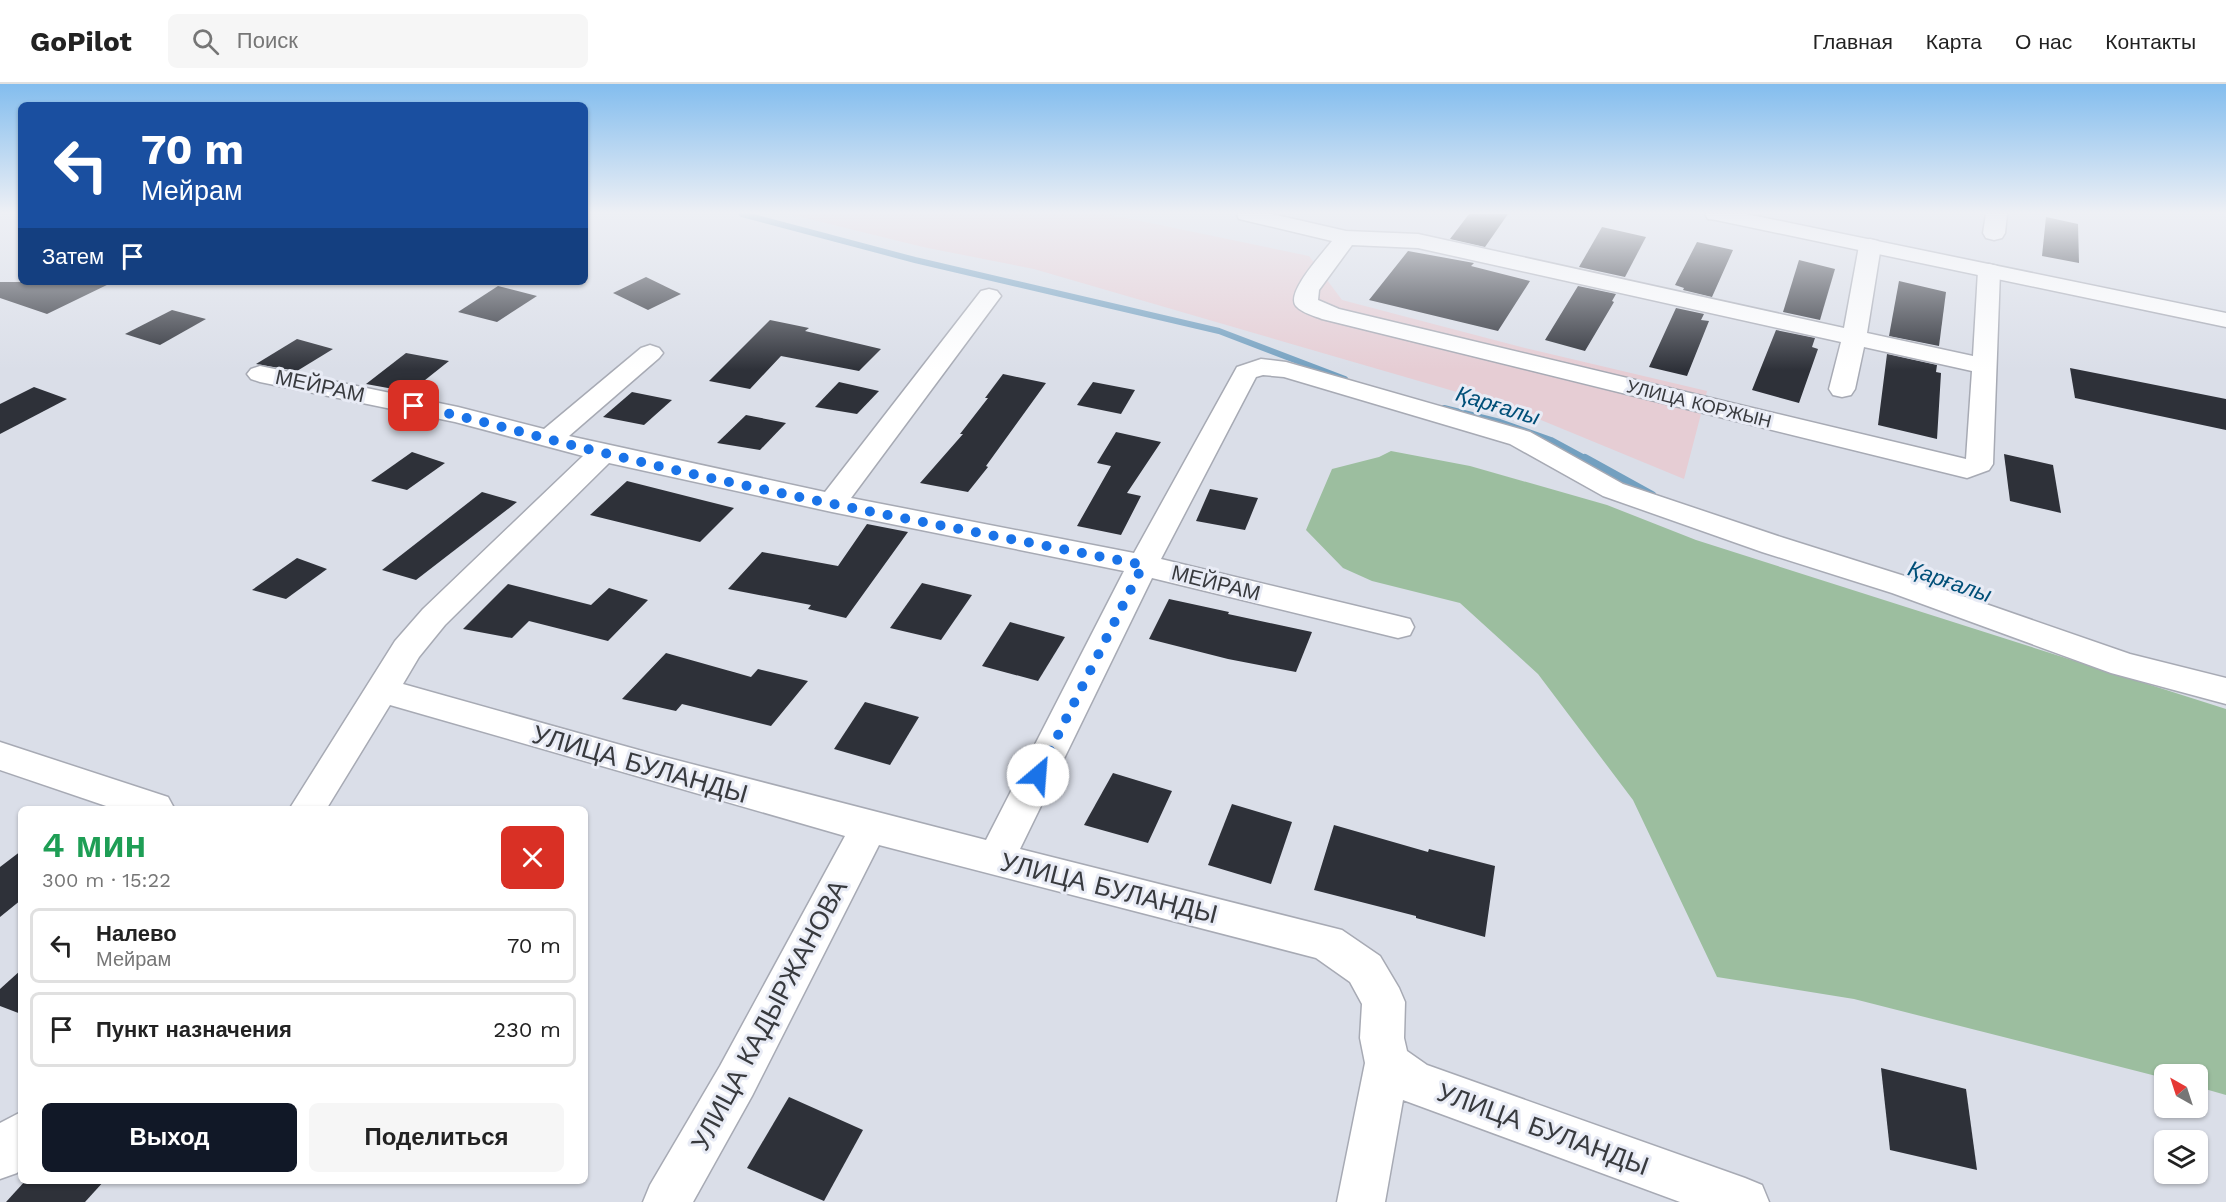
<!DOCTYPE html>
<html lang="ru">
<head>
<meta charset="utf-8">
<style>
  body { margin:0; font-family:"Work Sans",sans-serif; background:#f6f6f6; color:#222; height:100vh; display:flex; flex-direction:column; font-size:22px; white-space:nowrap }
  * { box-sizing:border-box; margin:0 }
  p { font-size:20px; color:#767676 }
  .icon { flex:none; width:33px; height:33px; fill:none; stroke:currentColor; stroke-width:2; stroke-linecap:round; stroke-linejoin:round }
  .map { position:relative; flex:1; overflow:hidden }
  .sheet { position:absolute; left:18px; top:722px; width:570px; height:378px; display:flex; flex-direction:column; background:#fff; border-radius:9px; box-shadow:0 2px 4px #0004 }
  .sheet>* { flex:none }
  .top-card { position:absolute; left:18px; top:18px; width:570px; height:183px; border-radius:9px; box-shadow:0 2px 4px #0004; background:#1a4fa0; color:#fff; overflow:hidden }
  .needle { width:39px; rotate:321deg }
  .fabs { position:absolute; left:2154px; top:980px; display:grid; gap:12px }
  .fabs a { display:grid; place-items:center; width:54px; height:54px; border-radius:9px; background:#fff; box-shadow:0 2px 4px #0004; font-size:30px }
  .pin { position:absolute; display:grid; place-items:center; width:51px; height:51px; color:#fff; margin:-26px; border-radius:12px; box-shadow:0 3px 9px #0006 }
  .me { position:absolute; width:66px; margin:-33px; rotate:27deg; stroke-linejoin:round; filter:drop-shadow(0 0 4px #0008) }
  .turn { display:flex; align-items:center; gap:21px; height:126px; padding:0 24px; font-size:27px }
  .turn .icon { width:78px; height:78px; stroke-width:2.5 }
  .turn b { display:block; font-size:42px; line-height:51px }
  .then { display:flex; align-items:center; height:57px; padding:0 24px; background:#0003; gap:12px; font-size:22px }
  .round { display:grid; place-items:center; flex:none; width:63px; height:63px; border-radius:9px; background:#f6f6f6 }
  .summary { display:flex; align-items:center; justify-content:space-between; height:102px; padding:0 24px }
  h1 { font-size:36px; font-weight:600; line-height:45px; color:#1e9e55 }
  .action { display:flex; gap:12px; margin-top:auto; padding:12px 24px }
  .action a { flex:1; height:69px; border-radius:9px; background:#111827; color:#fff; font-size:24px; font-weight:600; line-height:69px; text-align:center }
  .action a+a { background:#f6f6f6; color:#222 }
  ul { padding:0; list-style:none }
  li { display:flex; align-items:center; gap:18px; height:75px; margin:0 12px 9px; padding:0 12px; border:3px solid #e0e0e0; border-radius:9px }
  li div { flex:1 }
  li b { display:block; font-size:22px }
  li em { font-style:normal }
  header { display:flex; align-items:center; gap:36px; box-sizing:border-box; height:84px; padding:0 30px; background:#fff; border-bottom:2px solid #e0e0e0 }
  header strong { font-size:28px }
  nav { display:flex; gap:33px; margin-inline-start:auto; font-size:21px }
  .search { width:420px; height:54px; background:#f6f6f6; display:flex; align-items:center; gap:15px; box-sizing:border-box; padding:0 21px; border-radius:9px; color:#767676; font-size:22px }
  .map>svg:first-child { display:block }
  .industrial { fill:#e6cdd4 }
  .green { fill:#9cbe9f }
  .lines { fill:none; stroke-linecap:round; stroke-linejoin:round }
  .stream-far1 { stroke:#73a0c0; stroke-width:6 }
  .stream { stroke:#73a0c0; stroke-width:8 }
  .building { fill:#2e3139 }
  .minor-casing { stroke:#a7aab4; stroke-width:3 }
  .major-casing { stroke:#a7aab4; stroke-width:3 }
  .minor { fill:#fff; fill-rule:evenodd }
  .major { fill:#fff; fill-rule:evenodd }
  .route { stroke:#1a73e8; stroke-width:10; stroke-dasharray:0 18 }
  .labels { text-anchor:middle; stroke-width:6; stroke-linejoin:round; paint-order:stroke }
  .far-street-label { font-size:18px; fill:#383a3e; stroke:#e8ebf5 }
  .street-label { font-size:21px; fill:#383a3e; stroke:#e8ebf5 }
  .water-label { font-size:22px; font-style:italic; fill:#004f78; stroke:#e8ebf5 }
  .near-street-label { font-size:26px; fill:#383a3e; stroke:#e8ebf5 }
</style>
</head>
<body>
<header>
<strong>GoPilot</strong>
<div class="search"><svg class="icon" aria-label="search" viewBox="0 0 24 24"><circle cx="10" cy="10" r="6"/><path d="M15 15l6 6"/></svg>Поиск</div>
<nav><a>Главная</a><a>Карта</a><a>О нас</a><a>Контакты</a></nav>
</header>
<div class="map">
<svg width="2226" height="1118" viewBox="0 0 2226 1118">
  <rect width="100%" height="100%" fill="#dadee8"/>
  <path class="industrial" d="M789 130H1107L1309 172 1342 216 1521 263 1707 307 1684 395 1512 324 1034 185 923 163Z"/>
  <path class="green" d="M1391 367 1470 382 1607 421 1696 456 2226 625V1011L2198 1003V990H2164V994L1854 915 1717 893 1633 716 1538 590 1460 519 1372 497 1343 484 1306 446 1332 385 1379 373Z"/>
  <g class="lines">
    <g class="stream-far1">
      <path d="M742 130 915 176 1219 247 1345 295"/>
      <path d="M1444 324 1500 338 1551 356 1588 376"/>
    </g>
    <path class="stream" d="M1585 374 1652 411"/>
  </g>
  <g class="building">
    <path d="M1469 130H1508L1485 163 1450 155Z"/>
    <path d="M2046 133 2078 140 2079 179 2042 172Z"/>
    <path d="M1602 143 1646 153 1625 193 1579 183Z"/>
    <path d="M1697 158 1733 166 1712 213 1683 206 1684 204 1675 201Z"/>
    <path d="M1408 167 1474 179 1471 182 1530 197 1498 247 1369 216Z"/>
    <path d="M1799 176 1835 185 1820 236 1783 228Z"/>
    <path d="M646 193 681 210 648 226 613 209Z"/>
    <path d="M1899 197 1946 208 1939 262 1889 252Z"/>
    <path d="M0 198H113L47 230 0 214Z"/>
    <path d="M498 202 537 212 497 238 458 228Z"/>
    <path d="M1578 202 1616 210 1612 217 1614 218 1585 267 1545 256Z"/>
    <path d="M1676 224 1704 230 1701 236 1709 237 1687 292 1649 283Z"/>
    <path d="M172 226 206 235 160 261 125 250Z"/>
    <path d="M770 236 809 244 805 247 881 265 859 287 781 272 750 305 709 297Z"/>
    <path d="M1776 246 1815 254 1812 263 1818 265 1799 319 1752 306Z"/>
    <path d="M297 255 333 265 297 287 256 280Z"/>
    <path d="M406 269 449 277 410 308 366 300Z"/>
    <path d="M1887 270 1937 281 1936 288 1941 289 1937 355 1878 341Z"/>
    <path d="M2070 284 2226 315V346L2075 314Z"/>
    <path d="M1003 290 1046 299 986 382 988 383 968 408 920 399 963 350H960L988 314H985Z"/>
    <path d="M839 298 879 307 857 330 815 323Z"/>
    <path d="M1093 298 1135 306 1121 330 1077 321Z"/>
    <path d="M34 303 67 315 0 350V320Z"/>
    <path d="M632 308 672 316 644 341 603 333Z"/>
    <path d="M746 331 786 339 760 366 717 359Z"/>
    <path d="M1116 348 1161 358 1127 409 1141 412 1121 451 1077 442 1111 382 1097 379Z"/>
    <path d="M412 368 445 379 407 406 371 397Z"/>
    <path d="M2004 370 2053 381 2061 429 2010 417Z"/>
    <path d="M627 397 702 416 734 424 700 458 590 431Z"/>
    <path d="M1210 405 1258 414 1245 446 1196 437Z"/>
    <path d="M482 408 517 418 416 496 382 486Z"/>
    <path d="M867 440 908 448 846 534 808 525 811 521 728 505 762 468 838 482Z"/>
    <path d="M297 474 327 485 286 515 252 506Z"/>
    <path d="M922 499 972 511 941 556 890 544Z"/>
    <path d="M508 500 591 521 609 504 648 516 608 557 529 537 512 554 463 545Z"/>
    <path d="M1169 515 1229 528 1228 530 1312 548 1296 588 1228 575 1149 555Z"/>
    <path d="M1010 538 1065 553 1038 597 982 582Z"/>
    <path d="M666 569 751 593 758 585 808 597 771 642 682 620 676 627 622 615Z"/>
    <path d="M865 618 919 633 890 681 834 665Z"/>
    <path d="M1113 689 1172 707 1148 759 1084 741Z"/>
    <path d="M1232 720 1292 738 1271 800 1208 781Z"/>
    <path d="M1334 741 1428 768 1429 765 1495 782 1485 853 1416 834V832L1314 806Z"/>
    <path d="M21 767V816L0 833V783Z"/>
    <path d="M21 886V930L0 922V905Z"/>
    <path d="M1881 984 1966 1005 1977 1086 1890 1066Z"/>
    <path d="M789 1013 863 1046 824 1117 747 1084Z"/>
    <path d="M26 1096H105L85 1118H6Z"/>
  </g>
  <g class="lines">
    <g class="minor-casing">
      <g id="minor">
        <path d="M1237 130H1272L1346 147 1418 150 1844 244 1859 162 1862 157 1870 155 1878 157 1881 162 1867 249 1973 272 1978 187 1981 182 1989 180 1997 182 2000 187 1993 380 1989 386 1967 394 1322 235C1315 232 1302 229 1296 222 1285 209 1323 169 1332 157L1239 135ZM1352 161 1418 164 1841 258 1829 305 1833 311 1842 313 1851 311 1855 305 1864 263 1972 287 1966 375 1339 225 1318 216 1319 206Z"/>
        <path d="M1986 130H2007L2005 149 2002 154 1994 156 1986 154 1983 149Z"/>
        <path d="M989 205 997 207 1001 212 851 414 1134 469 1237 283 1261 275 1286 278 1530 348 1623 400 1784 454 1914 495 2130 570 2226 594V620L2111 589 1892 509 1762 468 1603 412 1510 360 1284 293 1263 291 1256 293 1161 475 1398 532 1410 535 1414 543 1410 551 1398 554 1152 494 1020 765 1342 846 1380 872 1399 904 1405 918 1404 954 1407 967 1427 981 1745 1094 1762 1101 1769 1118H1680L1403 1016 1385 1118H1337L1365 979 1360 954 1362 920 1350 898 1316 874 879 761 752 1012 693 1118H643L650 1101 720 982 845 752 390 621 327 724H290L395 557 423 525 583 372 455 338 260 298 251 295 247 290 251 285 260 282 458 323 544 345 641 264 650 261 659 264 663 269 659 274 569 352 825 408 981 207ZM609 379 832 428 1124 487 986 756 653 670 403 600 419 573 445 541Z"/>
        <path d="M0 658 168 713 174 724H112L0 686Z"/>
        <path d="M21 1028V1084L17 1089 0 1095V1039Z"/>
      </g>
    </g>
    <g class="major-casing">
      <path id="major" d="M1705 130H1746L2226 229V243L1716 136 1708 135Z"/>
    </g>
    <use href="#minor" class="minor"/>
    <use href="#major" class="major"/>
  </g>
  <linearGradient id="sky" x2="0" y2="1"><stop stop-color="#83bdee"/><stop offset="0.45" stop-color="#eef0f5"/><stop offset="1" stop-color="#eef0f5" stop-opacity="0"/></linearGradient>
  <rect width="2226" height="286" fill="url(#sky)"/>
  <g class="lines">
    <path class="route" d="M414 322C478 335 540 354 604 369 782 413 963 445 1143 481L1038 691"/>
  </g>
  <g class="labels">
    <g class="far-street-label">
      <text transform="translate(1699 320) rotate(14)" y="6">УЛИЦА КОРЖЫН</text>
    </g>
    <g class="street-label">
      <text transform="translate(320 302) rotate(12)" y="7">МЕЙРАМ</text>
      <text transform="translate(1216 499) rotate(14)" y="7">МЕЙРАМ</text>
    </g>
    <g class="water-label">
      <text transform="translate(1498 321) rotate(17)" y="8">Қарғалы</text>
      <text transform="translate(1950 497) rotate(19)" y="8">Қарғалы</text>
    </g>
    <g class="near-street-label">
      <text transform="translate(640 680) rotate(16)" y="9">УЛИЦА БУЛАНДЫ</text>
      <text transform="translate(1109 804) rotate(14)" y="9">УЛИЦА БУЛАНДЫ</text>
      <text transform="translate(769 931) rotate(-62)" y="9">УЛИЦА КАДЫРЖАНОВА</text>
      <text transform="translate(1543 1045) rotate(20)" y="9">УЛИЦА БУЛАНДЫ</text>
    </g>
  </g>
</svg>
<div class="fabs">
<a><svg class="needle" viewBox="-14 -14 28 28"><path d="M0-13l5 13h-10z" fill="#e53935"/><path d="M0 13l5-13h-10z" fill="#767676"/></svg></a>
<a><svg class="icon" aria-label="layers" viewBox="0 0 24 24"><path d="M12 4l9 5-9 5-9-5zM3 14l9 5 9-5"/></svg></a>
</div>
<div class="pin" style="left:414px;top:322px;background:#d93025"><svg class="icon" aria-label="arrive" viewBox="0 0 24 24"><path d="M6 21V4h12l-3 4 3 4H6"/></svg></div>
<svg class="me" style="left:1038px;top:691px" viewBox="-20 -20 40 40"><circle r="19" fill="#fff"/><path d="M0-13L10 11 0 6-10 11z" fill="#1a73e8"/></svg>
<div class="top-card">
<div class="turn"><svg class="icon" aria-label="left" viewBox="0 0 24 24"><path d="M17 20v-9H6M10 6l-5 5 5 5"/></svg><div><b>70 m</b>Мейрам</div></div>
<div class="then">Затем<svg class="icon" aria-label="arrive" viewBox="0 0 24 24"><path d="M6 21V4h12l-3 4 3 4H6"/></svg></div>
</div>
<section class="sheet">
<div class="summary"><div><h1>4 мин</h1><p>300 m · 15:22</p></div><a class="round" style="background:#d93025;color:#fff"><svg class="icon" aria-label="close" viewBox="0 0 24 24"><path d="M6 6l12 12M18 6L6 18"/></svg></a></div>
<ul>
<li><svg class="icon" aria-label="left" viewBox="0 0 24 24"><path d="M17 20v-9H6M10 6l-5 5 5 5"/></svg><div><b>Налево</b><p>Мейрам</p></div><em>70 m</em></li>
<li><svg class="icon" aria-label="arrive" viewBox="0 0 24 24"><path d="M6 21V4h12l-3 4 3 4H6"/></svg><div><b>Пункт назначения</b></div><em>230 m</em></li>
</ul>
<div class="action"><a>Выход</a><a>Поделиться</a></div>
</section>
</div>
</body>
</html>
